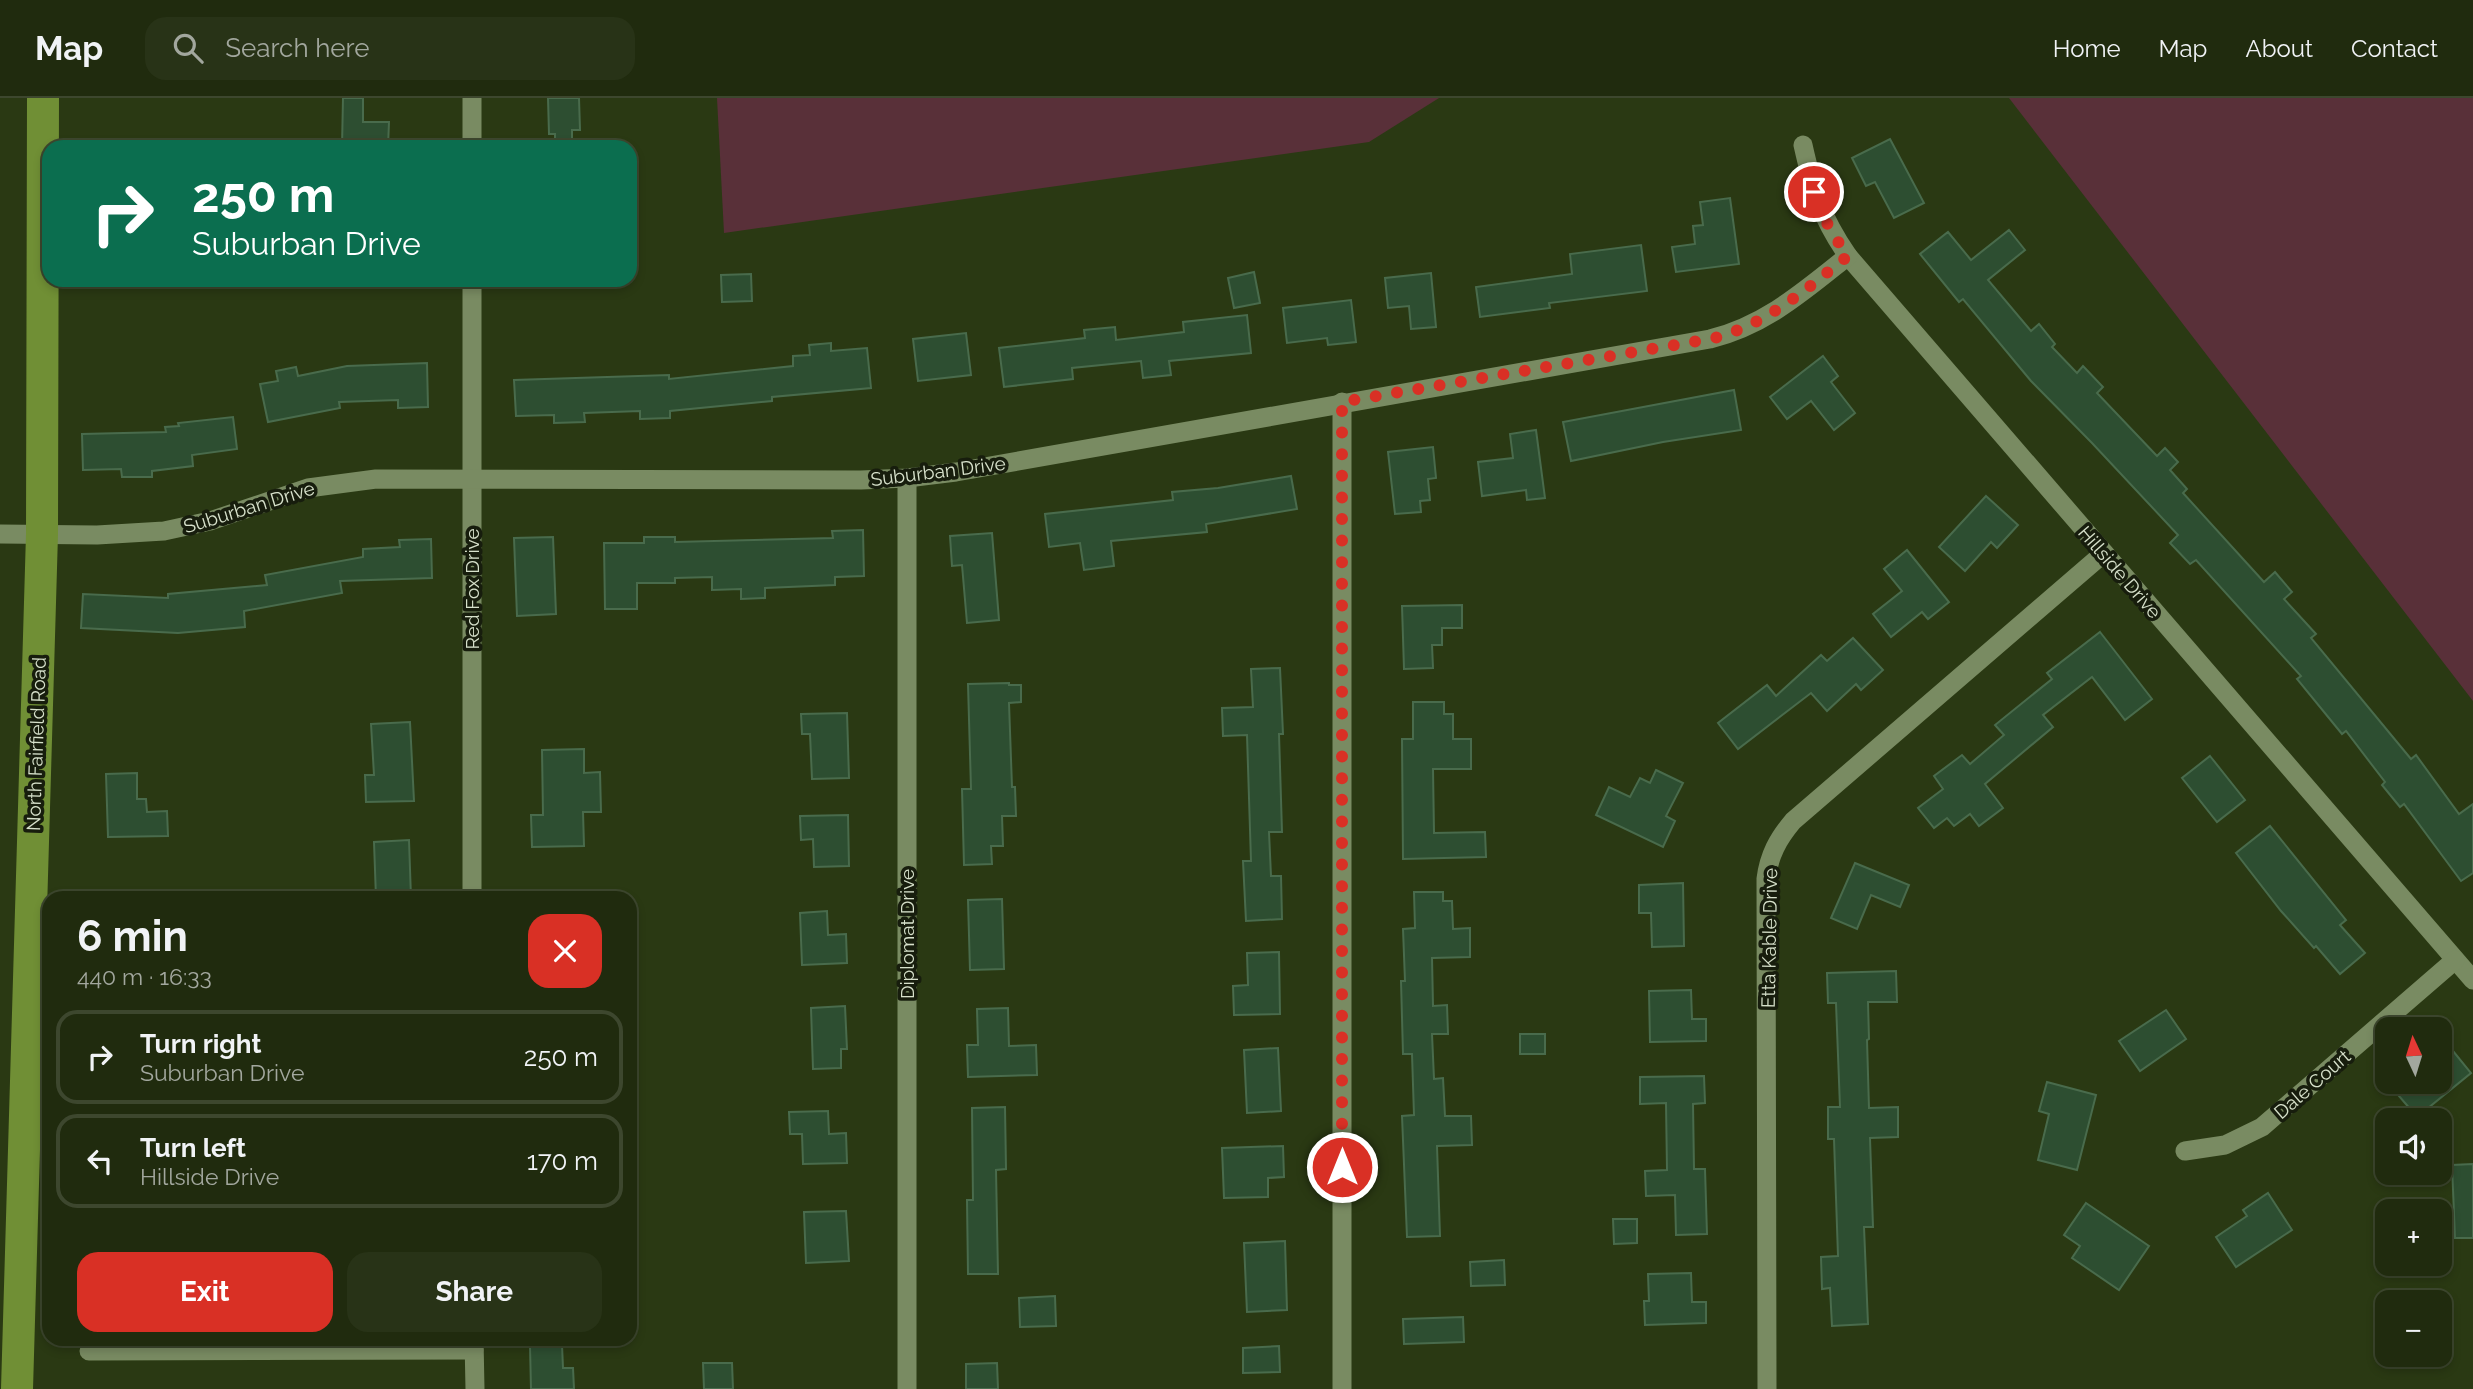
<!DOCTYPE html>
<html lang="en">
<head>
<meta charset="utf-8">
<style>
  body { margin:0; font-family:Raleway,sans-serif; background:#283317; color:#f1f3f6; height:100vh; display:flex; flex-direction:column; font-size:26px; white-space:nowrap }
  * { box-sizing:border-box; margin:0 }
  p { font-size:23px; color:#a2a79e }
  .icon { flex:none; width:38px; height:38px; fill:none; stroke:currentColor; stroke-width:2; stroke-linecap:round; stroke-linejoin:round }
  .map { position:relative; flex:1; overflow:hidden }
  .sheet { position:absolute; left:42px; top:793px; width:595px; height:455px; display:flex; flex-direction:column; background:#202b0e; border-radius:21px; box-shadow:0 4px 10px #0003,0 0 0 2px #3d472e }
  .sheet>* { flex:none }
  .top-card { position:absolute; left:42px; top:42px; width:595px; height:147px; border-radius:21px; box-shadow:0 4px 10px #0003,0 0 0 2px #3d472e; background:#0b6e4f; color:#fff; overflow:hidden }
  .needle { width:46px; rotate:356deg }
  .controls { position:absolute; left:2375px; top:919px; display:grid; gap:14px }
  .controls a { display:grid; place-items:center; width:77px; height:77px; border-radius:14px; background:#202b0e; box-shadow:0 4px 10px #0003,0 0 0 2px #3d472e; font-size:35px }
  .pin { position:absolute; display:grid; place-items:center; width:60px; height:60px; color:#fff; margin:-30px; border:4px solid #fff; border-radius:50%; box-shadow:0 2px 7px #0007 }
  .me { position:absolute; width:77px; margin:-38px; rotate:0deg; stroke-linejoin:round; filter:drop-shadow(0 0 5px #0008) }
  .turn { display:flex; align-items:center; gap:24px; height:147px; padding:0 35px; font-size:32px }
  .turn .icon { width:91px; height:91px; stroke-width:2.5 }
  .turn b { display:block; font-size:49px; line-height:60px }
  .round { display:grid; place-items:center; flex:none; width:74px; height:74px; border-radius:21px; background:#283317 }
  .overview { display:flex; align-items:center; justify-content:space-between; height:119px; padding:0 35px }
  h1 { font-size:42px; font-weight:700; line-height:52px }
  .primary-button { display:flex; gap:14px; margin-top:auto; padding:14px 35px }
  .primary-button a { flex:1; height:80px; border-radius:21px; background:#d93025; color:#fff; font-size:28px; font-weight:700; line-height:80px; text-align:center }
  .primary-button a+a { background:#283317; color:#f1f3f6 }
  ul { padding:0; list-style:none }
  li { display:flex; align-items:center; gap:21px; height:94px; margin:0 14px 10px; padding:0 21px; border:4px solid #3d472e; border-radius:21px }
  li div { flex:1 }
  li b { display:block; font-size:26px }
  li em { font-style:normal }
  header { display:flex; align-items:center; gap:42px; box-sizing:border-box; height:98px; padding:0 35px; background:#202b0e; border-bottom:2px solid #3d472e }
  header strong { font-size:33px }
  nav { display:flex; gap:38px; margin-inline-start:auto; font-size:24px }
  .search { width:490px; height:63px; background:#283317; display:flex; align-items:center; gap:18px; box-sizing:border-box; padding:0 24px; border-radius:21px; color:#a2a79e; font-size:26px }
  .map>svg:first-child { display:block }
  .green { fill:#593039 }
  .building { fill:#2d4e31; stroke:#496b4c; stroke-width:2 }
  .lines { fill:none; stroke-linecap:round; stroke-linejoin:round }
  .minor { stroke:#798b62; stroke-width:19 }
  .primary { stroke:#708f35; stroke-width:32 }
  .route { stroke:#d93025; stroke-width:12; stroke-dasharray:0 21.6 }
  .labels { text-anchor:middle; stroke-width:7; stroke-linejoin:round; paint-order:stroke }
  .street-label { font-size:19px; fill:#d7e1cb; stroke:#171d0d }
</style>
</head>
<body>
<header>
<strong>Map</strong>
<div class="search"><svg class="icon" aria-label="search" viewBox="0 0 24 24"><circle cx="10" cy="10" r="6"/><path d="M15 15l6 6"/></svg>Search here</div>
<nav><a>Home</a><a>Map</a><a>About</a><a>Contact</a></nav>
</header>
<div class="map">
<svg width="2473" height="1291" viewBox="0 0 2473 1291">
  <rect width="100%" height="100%" fill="#2a3913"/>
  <g class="green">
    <path d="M717 0H1439L1369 44 724 135Z"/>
    <path d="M2009 0H2473V603Z"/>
  </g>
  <g class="building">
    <path d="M343 0H363V24H389L388 49H342Z"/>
    <path d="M548 0H579L580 32H572V49H555V36H549Z"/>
    <path d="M1890 41 1924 105 1894 120 1875 84 1866 88 1852 60Z"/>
    <path d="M1730 100 1739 166 1676 174 1672 149 1695 146 1693 128 1703 127 1700 104Z"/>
    <path d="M2009 132 2025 152 1988 182 2031 233 2039 226 2055 246 2052 249 2077 275 2083 268 2103 289 2097 295 2157 358 2165 350 2178 364 2170 372 2187 391 2183 395 2264 484 2275 474 2292 494 2284 501 2316 536 2311 540 2411 661 2416 657 2459 716 2473 706V775L2461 783 2404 706 2400 709 2382 687 2385 684 2346 633 2342 636 2297 581 2301 578 2196 462 2190 466 2170 445 2178 437 2092 345 2031 283 1963 201 1959 204 1920 156 1948 134 1971 162Z"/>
    <path d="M1641 147 1647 193 1549 205 1550 210 1480 219 1476 189 1572 176 1570 156Z"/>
    <path d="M1254 174 1260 205 1234 210 1228 180Z"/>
    <path d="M1431 175 1436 229 1411 231 1409 208 1388 210 1385 180Z"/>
    <path d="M751 176 752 203 722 204 721 177Z"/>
    <path d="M1351 202 1356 244 1328 247 1327 240 1287 245 1283 210Z"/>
    <path d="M1247 217 1251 255 1169 263 1171 277 1143 280 1141 263 1072 270 1073 281 1004 289 999 250 1085 240 1084 232 1115 229 1116 242 1184 234 1183 224Z"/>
    <path d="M966 235 971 277 918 283 913 241Z"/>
    <path d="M831 245V253L867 250 871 290 772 299V303L670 313V320L640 321V313L584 315 585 324 554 325V317L516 318 514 282 669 277V281L793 268V258L810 257 809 247Z"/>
    <path d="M1823 258 1838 278 1831 284 1855 315 1834 332 1811 303 1787 321 1770 299Z"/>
    <path d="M427 265 428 309 398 310V302L339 304 340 310 268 324 260 286 278 283 276 273 296 269 298 278 347 268Z"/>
    <path d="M1734 292 1741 332 1663 344 1571 363 1563 324Z"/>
    <path d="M233 319 237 351 192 357 193 368 152 373V379H122L121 371 83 372 82 336 166 334 165 329 179 328 178 325Z"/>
    <path d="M1536 332 1545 400 1527 402 1526 392 1482 398 1478 364 1513 360 1510 336Z"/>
    <path d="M1433 349 1436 380 1428 381 1430 402 1420 403 1421 414 1395 416 1388 354Z"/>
    <path d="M1291 378 1297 411 1206 426 1207 434 1111 443 1114 468 1084 472 1080 445 1049 449 1045 416 1173 402 1172 394 1218 390Z"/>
    <path d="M1986 398 2018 427 1997 450 1991 444 1965 473 1939 449Z"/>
    <path d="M863 432 864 478 835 479V487L765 490V500L741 501V491L712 492V479L675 480V485H637V511H605L604 445H644V439H675V444L833 440 832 433Z"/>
    <path d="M992 435 999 522 967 525 962 467 952 468 950 438Z"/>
    <path d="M553 439 556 516 517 518 514 440Z"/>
    <path d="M431 441 432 480 340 483 342 495 244 513 245 529 178 535 81 530 83 496 168 500V496L267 487 265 477 363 459V451L400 449 399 442Z"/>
    <path d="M1907 452 1949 504 1928 521 1922 514 1891 539 1873 516 1902 493 1884 471Z"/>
    <path d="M1462 507V530H1442V547H1432L1433 570 1404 571 1402 508Z"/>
    <path d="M2100 534 2152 601 2125 622 2092 579 2043 617 2053 629 1985 686 2003 710 1979 728 1970 716 1954 728 1947 720 1934 730 1918 710 1943 691 1934 678 1962 657 1970 666 2004 637 1995 627 2052 581 2047 575Z"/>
    <path d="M1853 540 1883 572 1861 592 1856 586 1827 613 1811 595 1738 651 1718 625 1767 587 1776 598 1821 557 1827 563Z"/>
    <path d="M1280 570 1283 636H1279L1282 734H1269L1271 778H1281L1282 821 1246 823 1243 763H1251L1247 637 1223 638 1222 610 1253 609 1251 571Z"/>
    <path d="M1009 585V587H1021V604L1009 605 1012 689H1015L1016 718H1002L1003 748H991L992 766 964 767 962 691H971L968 586Z"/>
    <path d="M1413 604H1444V616H1453V641H1471V671H1433L1434 735 1485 734 1486 759 1403 761 1402 641H1413Z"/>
    <path d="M847 615 849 680 812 681 810 636H802L801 616Z"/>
    <path d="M410 624 414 703 366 704 365 677H374L371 626Z"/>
    <path d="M584 651V675L600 674 601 714H583L584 748 532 749 531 717H543L542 652Z"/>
    <path d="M2210 658 2245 702 2217 724 2182 680Z"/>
    <path d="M1656 672 1683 685 1666 718 1675 723 1663 749 1596 717 1609 689 1630 699 1640 680 1650 685Z"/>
    <path d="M137 675V701H146L147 714 167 713 168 738 108 739 106 676Z"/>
    <path d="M848 717 849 768 814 769 813 741 801 742 800 718Z"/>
    <path d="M2270 728 2346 822 2340 827 2365 855 2340 876 2316 848 2314 850 2281 813 2236 755Z"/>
    <path d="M409 742 411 800H376L374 744Z"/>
    <path d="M1855 765 1909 787 1900 809 1871 797 1857 831 1831 820Z"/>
    <path d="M1683 785 1684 848 1652 849 1651 815H1639V787Z"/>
    <path d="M1414 794H1443V803H1452L1453 831 1470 830V859L1432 860 1433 908 1447 907 1448 936H1432L1434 981 1443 980 1445 1018H1471L1472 1047 1437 1048 1440 1138 1407 1139 1402 1018 1414 1017 1412 956H1403L1401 883H1405L1403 831 1415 830Z"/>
    <path d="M1002 801 1004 871 970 872 968 802Z"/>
    <path d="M827 813 828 837 846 836 847 865 802 867 800 815Z"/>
    <path d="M1279 854 1280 916 1234 917 1233 888 1248 887 1247 855Z"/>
    <path d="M1896 873 1897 904H1868L1869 941 1867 942 1869 1010 1898 1009V1039L1870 1040 1873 1129H1864L1868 1226 1832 1228 1830 1190 1822 1191 1821 1159 1838 1158 1834 1041H1828V1009H1840L1836 905H1828L1827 875Z"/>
    <path d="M1691 892 1692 921H1706V943L1650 944 1649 893Z"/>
    <path d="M845 908 847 951H841V970L813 971 811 910Z"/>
    <path d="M1008 910 1009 948 1036 947 1037 977 968 979 967 947H978L977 911Z"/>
    <path d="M2166 912 2186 941 2140 973 2119 943Z"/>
    <rect x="1520" y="936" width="25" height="20"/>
    <path d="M2440 937 2471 975 2417 1019 2387 984H2440Z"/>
    <path d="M1278 950 1281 1013 1247 1015 1244 952Z"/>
    <path d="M1704 978 1705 1005 1693 1006 1694 1071H1705L1707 1136 1676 1137 1675 1097 1646 1098 1645 1073 1667 1072 1666 1005 1640 1006V979Z"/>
    <path d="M2047 984 2096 997 2077 1072 2038 1062 2049 1016 2039 1013Z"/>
    <path d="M1005 1009 1006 1071 996 1072 998 1176H968L967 1102H973L972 1010Z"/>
    <path d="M828 1013 829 1036 846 1035 847 1065 803 1066 802 1036H790L789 1014Z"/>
    <path d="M1283 1048 1284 1079 1268 1080V1099L1224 1100 1222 1050Z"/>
    <path d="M2473 1066V1140H2455L2452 1067Z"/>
    <path d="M2268 1095 2292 1132 2236 1169 2216 1139 2247 1118 2243 1112Z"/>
    <path d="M2086 1105 2149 1148 2119 1192 2072 1160 2080 1148 2064 1137Z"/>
    <path d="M846 1113 849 1163 806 1165 804 1114Z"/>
    <path d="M1613 1121H1637V1145L1614 1146Z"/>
    <path d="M1285 1143 1287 1212 1247 1214 1244 1145Z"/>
    <path d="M1504 1162 1505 1187 1471 1188 1470 1164Z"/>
    <path d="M1691 1175 1692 1204H1706V1225L1645 1227 1644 1203H1649L1648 1176Z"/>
    <path d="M1055 1198 1056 1228 1020 1229 1019 1200Z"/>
    <path d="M1463 1219 1464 1244 1404 1246 1403 1221Z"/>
    <path d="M562 1247 563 1270H573L574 1291H531L530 1248Z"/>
    <path d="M1279 1248 1280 1274 1243 1275V1250Z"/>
    <path d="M703 1265H732L733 1291H704Z"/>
    <path d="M997 1265 998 1291H966V1266Z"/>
  </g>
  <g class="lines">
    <g class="minor">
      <path d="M1803 47C1813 92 1821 119 1848 158L2473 882"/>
      <path d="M472 49V0"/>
      <path d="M472 182V800"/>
      <path d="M1342 304V1291"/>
      <path d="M0 436 97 437 164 433 210 423 308 390 376 381 861 382 907 380 956 374 1710 241C1766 227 1804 193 1848 158"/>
      <path d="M2185 1053 2225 1047 2262 1029 2455 862"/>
      <path d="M474 1241 475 1291"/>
      <path d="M89 1253 474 1252"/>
      <path d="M907 1291V380"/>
      <path d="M1767 1291 1766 781C1769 757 1778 741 1793 723L2104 455"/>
    </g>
    <path class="primary" d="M17 1291 42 436 43 0"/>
  </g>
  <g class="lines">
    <path class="route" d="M1342 1069V304L1710 241C1765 228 1805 192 1848 158L1830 132 1814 94"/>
  </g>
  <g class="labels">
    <g class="street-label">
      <text transform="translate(938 373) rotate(-7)" y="7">Suburban Drive</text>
      <text transform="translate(249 409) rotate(-17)" y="7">Suburban Drive</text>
      <text transform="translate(2120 474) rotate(49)" y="7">Hillside Drive</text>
      <text transform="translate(472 491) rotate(-90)" y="7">Red Fox Drive</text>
      <text transform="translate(36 646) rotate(-88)" y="7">North Fairfield Road</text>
      <text transform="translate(907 836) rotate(-90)" y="7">Diplomat Drive</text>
      <text transform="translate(1769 840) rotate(-89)" y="7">Etta Kable Drive</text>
      <text transform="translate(2312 986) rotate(-41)" y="7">Dale Court</text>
    </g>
  </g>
</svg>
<div class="controls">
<a><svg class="needle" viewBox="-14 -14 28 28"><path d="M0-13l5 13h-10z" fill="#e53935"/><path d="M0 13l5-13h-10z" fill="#a2a79e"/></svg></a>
<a><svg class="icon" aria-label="sound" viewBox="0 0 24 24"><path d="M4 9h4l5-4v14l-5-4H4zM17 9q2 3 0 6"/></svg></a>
<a>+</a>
<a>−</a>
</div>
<div class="pin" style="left:1814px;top:94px;background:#d93025"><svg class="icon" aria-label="arrive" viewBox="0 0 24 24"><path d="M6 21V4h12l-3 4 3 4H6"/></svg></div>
<svg class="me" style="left:1342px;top:1069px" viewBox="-20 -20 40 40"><circle r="17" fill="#d93025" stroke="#fff" stroke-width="3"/><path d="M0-11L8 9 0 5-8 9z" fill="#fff"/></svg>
<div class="top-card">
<div class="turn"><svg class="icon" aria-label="right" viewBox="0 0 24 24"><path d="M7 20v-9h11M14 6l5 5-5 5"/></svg><div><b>250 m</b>Suburban Drive</div></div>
</div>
<section class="sheet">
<div class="overview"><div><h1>6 min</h1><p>440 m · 16:33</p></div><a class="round" style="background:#d93025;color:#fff"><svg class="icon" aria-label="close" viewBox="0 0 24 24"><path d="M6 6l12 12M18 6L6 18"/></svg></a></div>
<ul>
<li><svg class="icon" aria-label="right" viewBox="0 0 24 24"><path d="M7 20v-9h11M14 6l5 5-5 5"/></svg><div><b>Turn right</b><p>Suburban Drive</p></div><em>250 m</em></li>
<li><svg class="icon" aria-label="left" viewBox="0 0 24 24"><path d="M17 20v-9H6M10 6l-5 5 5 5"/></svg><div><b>Turn left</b><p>Hillside Drive</p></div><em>170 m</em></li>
</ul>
<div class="primary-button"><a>Exit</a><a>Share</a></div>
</section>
</div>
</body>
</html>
